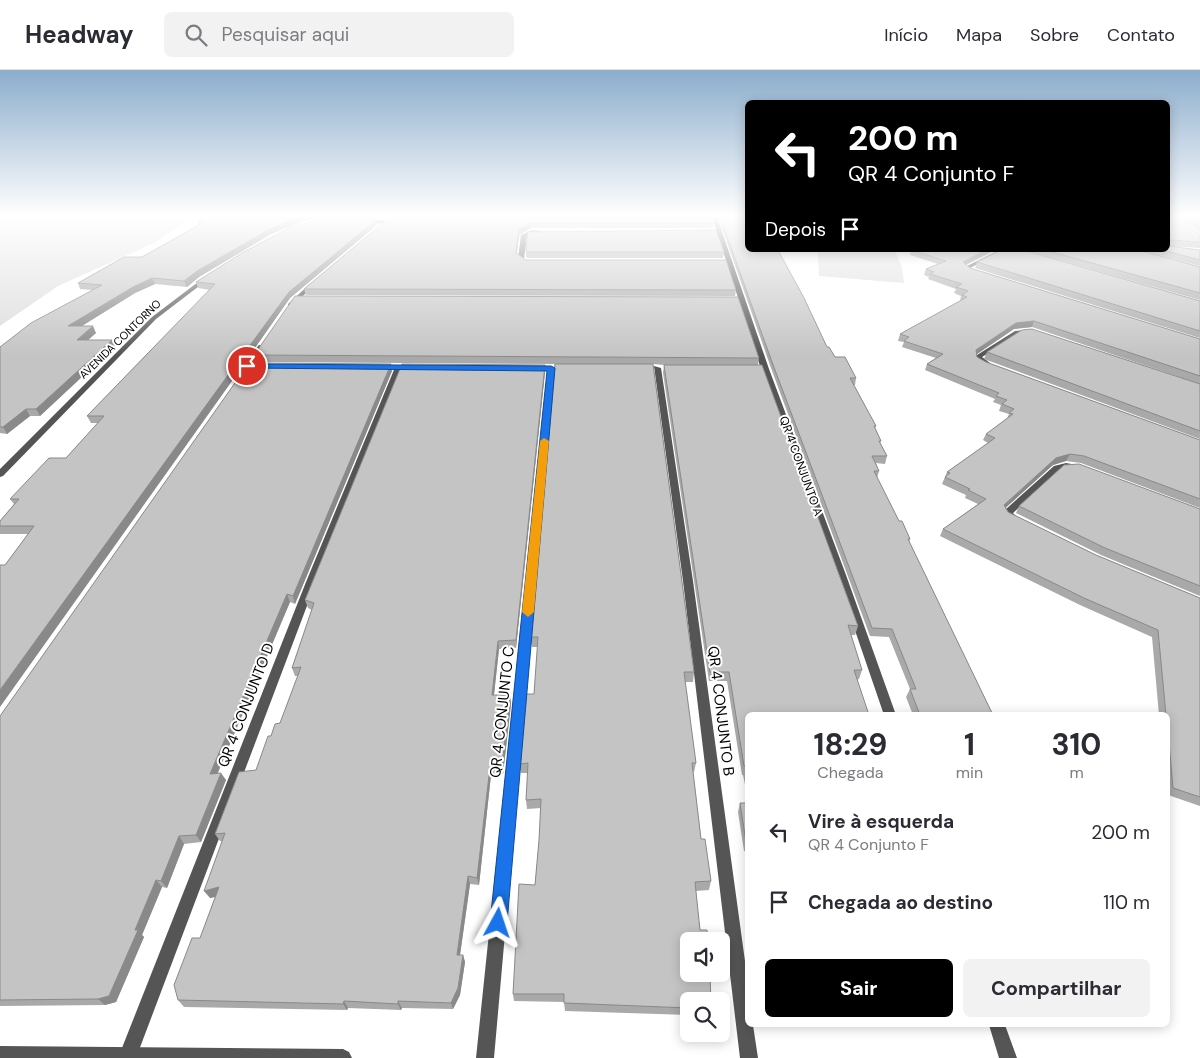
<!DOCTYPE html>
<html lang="pt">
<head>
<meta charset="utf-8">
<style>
  body { margin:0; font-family:"DM Sans",sans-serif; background:#f2f2f3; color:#2b2b33; height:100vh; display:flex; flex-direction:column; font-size:19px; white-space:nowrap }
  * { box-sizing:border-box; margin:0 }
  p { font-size:16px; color:#7c7c81 }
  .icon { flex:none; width:28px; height:28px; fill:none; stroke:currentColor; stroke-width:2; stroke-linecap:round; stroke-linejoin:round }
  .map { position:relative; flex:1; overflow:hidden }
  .drawer { position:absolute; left:745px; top:642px; width:425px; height:315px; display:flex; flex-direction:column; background:#fff; border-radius:8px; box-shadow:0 2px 12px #0003 }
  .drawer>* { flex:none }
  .top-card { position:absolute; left:745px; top:30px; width:425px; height:152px; border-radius:8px; box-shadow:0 2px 12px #0003; background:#000; color:#fff; overflow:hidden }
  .fabs { position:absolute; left:680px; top:862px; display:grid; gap:10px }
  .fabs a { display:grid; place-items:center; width:50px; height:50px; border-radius:8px; background:#fff; box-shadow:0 2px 12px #0003; font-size:25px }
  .pin { position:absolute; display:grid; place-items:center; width:42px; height:42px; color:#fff; margin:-21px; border:2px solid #fff; border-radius:50%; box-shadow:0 1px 5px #0007 }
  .me { position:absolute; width:55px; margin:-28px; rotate:5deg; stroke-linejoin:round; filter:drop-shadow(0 0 4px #0008) }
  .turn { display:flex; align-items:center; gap:18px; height:105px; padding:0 20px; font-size:22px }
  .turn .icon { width:65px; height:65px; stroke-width:2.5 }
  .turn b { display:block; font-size:35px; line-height:42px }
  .then { display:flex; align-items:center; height:48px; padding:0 20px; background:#0003; gap:10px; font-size:19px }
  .eta { display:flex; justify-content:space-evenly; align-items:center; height:85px; text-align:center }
  .eta b { font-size:30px; font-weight:700; line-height:35px }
  .action { display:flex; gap:10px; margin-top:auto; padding:10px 20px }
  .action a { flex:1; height:58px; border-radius:8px; background:#000; color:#fff; font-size:20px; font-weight:700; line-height:58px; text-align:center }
  .action a+a { background:#f2f2f3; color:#2b2b33 }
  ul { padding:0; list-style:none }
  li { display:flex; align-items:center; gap:15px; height:70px; padding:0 20px }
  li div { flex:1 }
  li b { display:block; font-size:19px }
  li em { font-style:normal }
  header { display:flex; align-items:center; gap:30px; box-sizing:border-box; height:70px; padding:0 25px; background:#fff; border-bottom:1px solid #e1e1e2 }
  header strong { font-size:24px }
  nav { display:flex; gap:28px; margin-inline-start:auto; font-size:18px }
  .search { width:350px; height:45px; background:#f2f2f3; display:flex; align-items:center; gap:12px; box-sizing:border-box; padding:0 18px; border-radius:8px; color:#7c7c81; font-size:19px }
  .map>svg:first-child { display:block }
  .green { fill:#dcdcdc }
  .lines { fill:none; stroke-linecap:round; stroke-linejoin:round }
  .minor { fill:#555; fill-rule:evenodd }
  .tertiary { fill:#555; fill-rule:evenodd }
  .wall { fill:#a9a9a9 }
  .shaded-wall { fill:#898989 }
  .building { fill:#c4c4c4; stroke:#898989 }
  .route { fill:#1a73e8; stroke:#114b97 }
  .slow { fill:#f59e0b }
  .labels { text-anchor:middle; stroke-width:4; stroke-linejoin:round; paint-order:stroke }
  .far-street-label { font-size:11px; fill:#000; stroke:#fff }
  .street-label { font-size:12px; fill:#000; stroke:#fff }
  .near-street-label { font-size:15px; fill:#000; stroke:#fff }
</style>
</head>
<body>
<header>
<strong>Headway</strong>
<div class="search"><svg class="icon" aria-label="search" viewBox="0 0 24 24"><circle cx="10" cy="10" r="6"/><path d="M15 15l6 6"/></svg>Pesquisar aqui</div>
<nav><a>Início</a><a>Mapa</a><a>Sobre</a><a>Contato</a></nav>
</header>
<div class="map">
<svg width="1200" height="988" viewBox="0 0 1200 988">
  <rect width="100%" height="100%" fill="#fff"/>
  <g class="green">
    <path d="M0 147H192L154 173 58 216 0 256Z"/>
    <path d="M818 180 895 181 902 197 904 213 819 206Z"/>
  </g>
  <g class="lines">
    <g class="minor">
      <path d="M712 147H717L769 299 846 505 896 645H884L836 505 761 299Z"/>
      <path d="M387 150 389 153 363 154 360 152 363 150Z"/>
      <path d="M532 160 545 162 527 166 524 189 532 192 529 194 521 193 518 189 521 165Z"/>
      <path d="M999 180H1006L970 198 976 201V203H972L963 198Z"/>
      <path d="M206 206 211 207 156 249 3 406 0 407V399L152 247Z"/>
      <path d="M1031 259 1033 260V262L1019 264 982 287 990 293V297H984L974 289 977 285 1015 261Z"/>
      <path d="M396 295 403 297 316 512 136 988H118L306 512Z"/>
      <path d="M548 296 555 298 494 988H476Z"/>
      <path d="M654 296 661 298 693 511 748 913V955H753L758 988H740L683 511Z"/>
      <path d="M1066 393 1077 395 1078 397 1074 400H1060L1013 443 1021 451 1019 453C1012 455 1005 449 1003 442L1005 440 1054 396Z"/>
      <path d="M989 955H1005L1017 988H999Z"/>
    </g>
    <g class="tertiary">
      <path d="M312 212 317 213 292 236H288V234Z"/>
      <path d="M259 275 264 276 245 305H239L238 303Z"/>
      <path d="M0 976 343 979 349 982 352 988H0Z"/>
    </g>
  </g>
  <g class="wall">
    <path d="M202 147H387L386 148H317L298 153 271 164 199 207 187 217 155 214 135 223 82 256 96 263 88 270 115 276 40 346H30L7 364 0 363V277L93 220 80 219 78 213 142 187 198 155 197 151Z"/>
    <path d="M390 147 714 153 713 158H531L519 165 517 184 526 190 736 220 735 226 306 225 304 219Z"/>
    <path d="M718 147H748L827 277 835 287 856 308 855 315H854L876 356 875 358 881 371 880 373 887 386 885 394 876 393 879 401 877 408 899 451 910 469 909 472 993 645H913L906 627 910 619 889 567 870 566 771 298Z"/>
    <path d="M1168 147 1200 165V178L1168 176 1200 180V196L1139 180H1168Z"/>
    <path d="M1180 147H1200V163Z"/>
    <path d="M377 155 290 228 245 292 242 293V297L5 495 28 464H0V451L14 434 10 429 66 388 98 353H91L87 346 210 220 198 218 196 212Z"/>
    <path d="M911 180H995L966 195 970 198 1200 269V314L1032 257 1014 259 977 284V287L986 292 1200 370V438L1081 393 1066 391 1053 395 1006 437 1008 442 1096 485 1200 528V736L1168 725V645H1159L1152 567 1080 535 940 466 943 459 978 434 965 428 966 425 942 414 947 402 988 373 983 370 986 364 1007 349 1009 344 999 341 1001 335 993 332 995 329 925 300 927 294 936 288 902 277 904 272 898 271 900 264 960 231 961 226 954 223 956 219 928 209 929 207 924 205 926 199 938 194 910 185Z"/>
    <path d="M1024 180H1138L1200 197V230Z"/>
    <path d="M526 181 724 182 723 188H528L526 187Z"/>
    <path d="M977 192 1200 231V268L975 198Z"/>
    <path d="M987 282 1200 314V369L984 289Z"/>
    <path d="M254 285 759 288 758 295 858 556 855 565H851L862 600 859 609 748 645V729L743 705H742L727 611H709L663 303 664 295 653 294 694 602 693 612H685L696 693 694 702H693L701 769 711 811 709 820 696 821 700 860 712 907 710 913 689 931V945L565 941 564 932 514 931 513 924 535 815 539 770 541 738 527 739 526 730 528 703H521L520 694 534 624 538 577H532L531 567 555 294 256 292Z"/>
    <path d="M545 295V302L516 578 499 579 494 625H510L511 634 503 704 491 705 479 815 470 814 460 885H463L465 892 460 925 453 939 402 938 401 940 348 938 347 940 184 937 178 930 215 827 210 828 222 771H220L215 764 256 700 271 666 280 653 298 606H295L292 598 312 540 308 538 305 530Z"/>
    <path d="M392 301 295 534 290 532 218 703 226 710 201 772 184 774 167 818 162 817 142 865 144 867 116 932 105 935 0 936V646Z"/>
    <path d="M1019 436 1200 439V526L1101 485 1016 443Z"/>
    <path d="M740 733H748V781H744L738 742Z"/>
  </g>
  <g class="shaded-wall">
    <path d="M298 147H317V148L298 153 271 164 199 207 187 217 184 211 197 201 270 159Z"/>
    <path d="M376 150 377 155 290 228 245 292 242 293V297L0 637V620L240 286 289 222Z"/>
    <path d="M531 153V158L519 165 516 189V183L519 159Z"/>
    <path d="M986 180H995L961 197 963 192Z"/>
    <path d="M152 208 155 214 135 223 72 262 68 256 133 217Z"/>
    <path d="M1034 251 1032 257 1014 259 974 286 976 280 1016 253Z"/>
    <path d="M93 256 96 263 80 277 77 270Z"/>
    <path d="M112 270 115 276 40 346 36 339Z"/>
    <path d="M391 294 392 301 295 534 293 526Z"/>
    <path d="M545 295V302L516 578V570Z"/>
    <path d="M26 339 30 346 7 364 3 357Z"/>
    <path d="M1070 384 1066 391 1053 395 1001 442 1004 435 1056 388Z"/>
    <path d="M287 524 290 532 214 711 210 704Z"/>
    <path d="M498 571 499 579 493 633 492 625Z"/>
    <path d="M510 625 511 634 503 704 502 696Z"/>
    <path d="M490 697 491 705 479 815 477 808Z"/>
    <path d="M221 703 226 710 201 772 196 765Z"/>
    <path d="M179 766 184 774 167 818 161 811Z"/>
    <path d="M468 806 470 814 459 892 457 885Z"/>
    <path d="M156 810 162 817 142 865 144 867 116 932 105 935 98 929 135 860Z"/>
    <path d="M219 817 224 825 210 828 204 821Z"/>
    <path d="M463 885 465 892 460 925 453 939 451 933Z"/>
    <path d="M344 931 348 938 347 940 343 934Z"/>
    <path d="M398 931 402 938 401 940 398 934Z"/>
  </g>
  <g class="building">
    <path d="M202 147H298L270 159 197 201 184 211 152 208 133 217 68 256H93L77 270H112L36 339H26L3 357H0V277L31 253 102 215 78 213 124 187H142L206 151H197Z"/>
    <path d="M390 147H713L714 153H531L519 159 516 183 526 190H726L736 220 304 219Z"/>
    <path d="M720 147H748V180H778L804 228 827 277H829L835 287H845L856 308H850L876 356H874L881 371H879L887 386H872L879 401H874L899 451H902L910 469H908L993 645H920L910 619H916L892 559 872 558 772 292Z"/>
    <path d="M1168 147H1178L1200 165V172L1171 170 1168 174Z"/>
    <path d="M1189 147H1200V155Z"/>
    <path d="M323 149 376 150 289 222 243 285 240 286 239 290 0 620V495H5L34 456H0V451L19 429H10L49 388H66L104 346H87L215 214 196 212 242 183 291 157Z"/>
    <path d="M716 160 724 182H527L526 181 528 162Z"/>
    <path d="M1168 175V176L1200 180V190L1162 180H1168Z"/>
    <path d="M911 180H986L963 192 970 198 1200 269V306L1034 251 1016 253 976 280 977 287 986 292 1200 370V429L1084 386 1070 384 1056 388 1004 435 1008 442 1096 485 1200 528V727L1173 718 1168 661V645H1166L1158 560 1084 528 943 459 986 429 968 420 970 419 945 407 950 403 947 402 995 368 986 364 1013 344 1009 343 1014 339 1002 334 1007 330 996 326 999 323 927 294 943 284 904 271 909 267 900 264 967 227 962 225 968 221 956 217 962 214 930 204 934 202 926 199 946 191Z"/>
    <path d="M1001 180H1023L1200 231V261L977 192Z"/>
    <path d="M1045 180H1138L1200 197V223Z"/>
    <path d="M295 226 738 227 759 288 254 285Z"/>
    <path d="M1032 259 1200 314V361L987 282 1022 260Z"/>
    <path d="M249 293 391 294 293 526 287 524 210 704 221 703 196 765 179 766 161 811 156 810 135 860H138L109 926 98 929 0 930V646Z"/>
    <path d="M402 294 545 295 516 570 498 571 492 625H510L502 696 490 697 477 808 468 806 457 885H463L458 918 451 933 398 931V934L344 931 343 934 178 930 174 915 192 868H200L219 817 204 821 225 763 215 764 239 702 256 700 268 666H271L275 654 280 653 301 597 292 598 314 533 305 530Z"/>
    <path d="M555 294H653L694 602H684L696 693H692L701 769H705L711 811 695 812 700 860H707L708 871H689V904H711L712 907H710L711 931H689V938L564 933V924H513L519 814 535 815 539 770 541 729 526 730 528 693 520 694 526 624H534L538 567H531Z"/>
    <path d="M664 295H762L858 556 848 555 862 600H854L869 645H748V707L746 696H744L729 602H710Z"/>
    <path d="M1079 394 1200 439V516L1105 478 1019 436 1064 395Z"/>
    <path d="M740 733H748V772H746Z"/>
  </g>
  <linearGradient id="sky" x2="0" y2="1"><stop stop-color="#8cadcc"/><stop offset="0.51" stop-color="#fff"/><stop offset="1" stop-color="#fff" stop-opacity="0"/></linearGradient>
  <rect width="1200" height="286" fill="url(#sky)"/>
  <path class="route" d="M244 294 551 296 555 298 507 853 504 859 498 862 492 859 490 853 547 301 247 298H244Z"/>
  <path class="slow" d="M544 368 549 371 534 542 528 547 522 542 540 371Z"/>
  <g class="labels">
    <g class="far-street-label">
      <text transform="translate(120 269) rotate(-44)" y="4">AVENIDA CONTORNO</text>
    </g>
    <g class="street-label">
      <text transform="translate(801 396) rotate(70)" y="4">QR 4 CONJUNTO A</text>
    </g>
    <g class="near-street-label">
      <text transform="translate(246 635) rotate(-69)" y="5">QR 4 CONJUNTO D</text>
      <text transform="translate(721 641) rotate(83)" y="5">QR 4 CONJUNTO B</text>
      <text transform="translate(502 642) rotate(-84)" y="5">QR 4 CONJUNTO C</text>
    </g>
  </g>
</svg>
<div class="fabs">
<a><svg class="icon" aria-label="sound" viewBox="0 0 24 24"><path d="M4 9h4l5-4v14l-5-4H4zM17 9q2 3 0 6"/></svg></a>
<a><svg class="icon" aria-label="search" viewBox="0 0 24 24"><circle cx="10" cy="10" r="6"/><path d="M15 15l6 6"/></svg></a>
</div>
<div class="pin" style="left:247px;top:296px;background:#d93025"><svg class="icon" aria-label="arrive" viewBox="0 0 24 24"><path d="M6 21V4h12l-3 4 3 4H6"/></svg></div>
<svg class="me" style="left:498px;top:853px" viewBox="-20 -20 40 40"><path d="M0-17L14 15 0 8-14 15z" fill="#1a73e8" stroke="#fff" stroke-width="4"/></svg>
<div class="top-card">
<div class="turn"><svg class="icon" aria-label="left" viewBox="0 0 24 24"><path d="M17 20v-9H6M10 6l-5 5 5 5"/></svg><div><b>200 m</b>QR 4 Conjunto F</div></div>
<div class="then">Depois<svg class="icon" aria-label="arrive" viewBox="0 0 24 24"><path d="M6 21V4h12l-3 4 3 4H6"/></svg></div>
</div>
<section class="drawer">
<div class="eta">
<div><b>18:29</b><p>Chegada</p></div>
<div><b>1</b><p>min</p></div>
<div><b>310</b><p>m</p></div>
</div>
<ul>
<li><svg class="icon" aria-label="left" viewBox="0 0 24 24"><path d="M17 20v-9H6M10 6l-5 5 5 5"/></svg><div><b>Vire à esquerda</b><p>QR 4 Conjunto F</p></div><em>200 m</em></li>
<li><svg class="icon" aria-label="arrive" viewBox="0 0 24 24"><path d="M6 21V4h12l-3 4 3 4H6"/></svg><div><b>Chegada ao destino</b></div><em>110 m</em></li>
</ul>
<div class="action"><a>Sair</a><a>Compartilhar</a></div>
</section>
</div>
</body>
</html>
